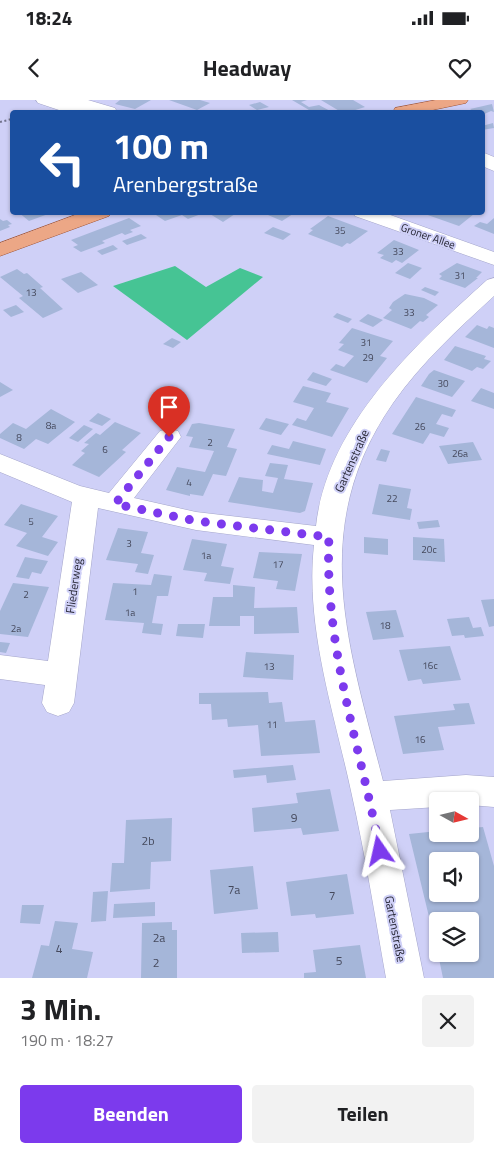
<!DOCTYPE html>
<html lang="de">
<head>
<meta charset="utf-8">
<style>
  body { margin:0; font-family:"Titillium Web",sans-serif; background:#f2f2f2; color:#202124; height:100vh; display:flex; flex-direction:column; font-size:19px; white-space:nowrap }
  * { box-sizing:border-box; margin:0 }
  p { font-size:16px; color:#757577 }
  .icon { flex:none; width:28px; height:28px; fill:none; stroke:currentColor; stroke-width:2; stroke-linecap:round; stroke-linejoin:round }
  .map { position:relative; height:878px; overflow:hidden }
  .drawer { display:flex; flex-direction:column; background:#fff; flex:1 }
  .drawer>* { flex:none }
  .top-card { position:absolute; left:10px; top:10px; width:475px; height:105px; border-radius:5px; box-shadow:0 1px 4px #0004; background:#1a4fa0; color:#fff; overflow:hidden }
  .needle { width:32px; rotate:98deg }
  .fabs { position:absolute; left:429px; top:692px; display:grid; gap:10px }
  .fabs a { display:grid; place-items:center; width:50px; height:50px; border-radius:5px; background:#fff; box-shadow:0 1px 4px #0004; font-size:25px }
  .pin { position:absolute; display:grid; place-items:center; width:42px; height:42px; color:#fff; margin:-51px -21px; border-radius:50% 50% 50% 0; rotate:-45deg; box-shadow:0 0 5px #0007 }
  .pin .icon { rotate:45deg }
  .me { position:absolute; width:55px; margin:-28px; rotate:349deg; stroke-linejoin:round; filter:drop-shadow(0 0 4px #0008) }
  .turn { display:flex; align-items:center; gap:18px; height:105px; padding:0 20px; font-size:22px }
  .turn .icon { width:65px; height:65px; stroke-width:2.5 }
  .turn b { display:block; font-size:35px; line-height:42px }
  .round { display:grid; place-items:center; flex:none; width:52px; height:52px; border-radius:5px; background:#f2f2f2 }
  .summary { display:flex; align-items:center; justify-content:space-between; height:85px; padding:0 20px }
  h1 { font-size:30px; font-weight:700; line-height:38px }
  .primary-button { display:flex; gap:10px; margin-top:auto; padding:10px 20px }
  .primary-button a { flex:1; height:58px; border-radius:5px; background:#7c3aed; color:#fff; font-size:20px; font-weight:700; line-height:58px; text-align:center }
  .primary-button a+a { background:#f2f2f2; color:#202124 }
  .status { display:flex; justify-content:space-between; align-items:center; height:35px; padding:0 25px; background:#fff; direction:ltr }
  .status svg { height:14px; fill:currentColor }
  header { display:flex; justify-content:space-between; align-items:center; height:65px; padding:0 20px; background:#fff; font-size:22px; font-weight:700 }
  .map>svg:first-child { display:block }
  .green { fill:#46c494 }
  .building { fill:#a5b6d9; fill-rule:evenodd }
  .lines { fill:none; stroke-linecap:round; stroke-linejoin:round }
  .minor-casing { stroke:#a4a5ca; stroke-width:1 }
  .major-casing { stroke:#9f5435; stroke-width:1 }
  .path { stroke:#73748d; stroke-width:2; stroke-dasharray:2 2.5; stroke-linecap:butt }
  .minor { fill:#fff; fill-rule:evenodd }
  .major { fill:#eca786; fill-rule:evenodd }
  .route { stroke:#7c3aed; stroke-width:9; stroke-dasharray:0 16.2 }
  .labels { text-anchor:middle; stroke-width:4; stroke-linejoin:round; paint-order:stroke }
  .number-label { font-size:10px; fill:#45495c }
  .far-street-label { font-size:11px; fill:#252533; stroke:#cfd0f7 }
  .street-label { font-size:12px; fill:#252533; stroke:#cfd0f7 }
  .near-number-label { font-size:12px; fill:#45495c }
</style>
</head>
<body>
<div class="status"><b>18:24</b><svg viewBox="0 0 49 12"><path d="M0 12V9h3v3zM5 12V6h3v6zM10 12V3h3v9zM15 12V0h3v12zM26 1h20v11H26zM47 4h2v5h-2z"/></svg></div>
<header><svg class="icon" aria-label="back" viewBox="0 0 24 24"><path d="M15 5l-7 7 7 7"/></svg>Headway<svg class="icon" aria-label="heart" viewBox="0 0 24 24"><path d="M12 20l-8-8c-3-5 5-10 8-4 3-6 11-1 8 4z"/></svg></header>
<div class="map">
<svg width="494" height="878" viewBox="0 0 494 878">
  <rect width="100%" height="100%" fill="#cfd0f7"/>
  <path class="green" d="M175 166 206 187 240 168 263 177 187 240 113 186Z"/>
  <g class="building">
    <path d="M120 0H151L135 9 115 4Z"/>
    <path d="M169 0H200L210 3 197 10Z"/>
    <path d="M292 0H307L301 2 309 7 319 5 332 12H303L309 10Z"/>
    <path d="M321 0H353L365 7 349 12H341Z"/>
    <path d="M260 2 269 7 257 10 249 5Z"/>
    <path d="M492 4 494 12 491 11 482 15V12H475L470 9Z"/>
    <path d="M493 23 494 28 482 30V26Z"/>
    <path d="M18 112H51V113L29 121Z"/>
    <path d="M155 112H199L201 114 188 119 182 115 165 121 153 113Z"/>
    <path d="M212 112H238L223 122 210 114Z"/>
    <path d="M261 112H296L282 121Z"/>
    <path d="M469 112 474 114 459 126 422 113Z"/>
    <path d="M328 116 368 131 350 144 347 143 342 147 308 134 313 130 310 129Z"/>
    <path d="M129 118 141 126 130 130 133 132 125 135 122 133 102 141 105 143 81 152 73 147 78 145 71 140Z"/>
    <path d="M494 118V134L474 126 480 122 487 124Z"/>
    <path d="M0 119 3 121 7 120 12 124 8 125 10 127 0 131Z"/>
    <path d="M273 127 291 134 283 140 264 133Z"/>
    <path d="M141 134 147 138 127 145 122 141Z"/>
    <path d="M394 140 419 150 402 163 396 160 392 163 380 158 384 155 377 153Z"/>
    <path d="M113 145 118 149 102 155 97 151Z"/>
    <path d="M408 163 422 168 410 179 395 173Z"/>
    <path d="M457 163 482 172 476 178H478L465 188 439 179 442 176 439 174Z"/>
    <path d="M17 169 24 174 27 173 43 187 40 188 63 209 43 218 19 198 23 196 0 177Z"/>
    <path d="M81 172 98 185 78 193 61 179Z"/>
    <path d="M425 187 439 192 435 196 421 190Z"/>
    <path d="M405 194 424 198 438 205 426 215 429 217 423 222 420 221 411 229 383 218 392 210 389 208 393 202Z"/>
    <path d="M16 205 24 212 11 217 3 210Z"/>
    <path d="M337 213 352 219 348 223 333 217Z"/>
    <path d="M368 214 383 220 373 227 359 221Z"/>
    <path d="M477 225 487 229 489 226 494 228V248L465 237Z"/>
    <path d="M352 228 393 241 380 256 387 258 367 283 330 270 336 264 344 267 354 256 338 250 344 244 339 243Z"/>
    <path d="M172 238 181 242 173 248 163 244Z"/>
    <path d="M455 246 486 256 484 259 491 261 483 269 477 267 472 271 444 260Z"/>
    <path d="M434 270 465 281 452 297 421 286 429 274Z"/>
    <path d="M313 272 332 279 326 286 307 280Z"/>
    <path d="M0 282 13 290 0 297Z"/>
    <path d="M303 286 331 293 326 302 349 308 332 337 292 325 297 318 306 321 314 308 293 302Z"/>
    <path d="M481 288 494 293V309L471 301Z"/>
    <path d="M416 297 456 310 452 317 442 314 436 324 449 328 444 337 430 333 423 344 392 334Z"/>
    <path d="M51 309 75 322 48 344 36 339 24 349 0 338V334L13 323 26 329Z"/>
    <path d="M98 313 111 319 102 326 89 321Z"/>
    <path d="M266 318 289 324 281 335 259 329Z"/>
    <path d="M115 322 141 333 122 350 126 352 99 377 72 365 85 353 81 351 89 344 84 343 96 333 100 335Z"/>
    <path d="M199 323 235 329 227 347 237 349 226 376 213 374 203 396 190 394V396L166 390 177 367 205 372 214 351 189 347 193 337 186 336 192 324Z"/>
    <path d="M84 325 93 329 78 342 69 338Z"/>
    <path d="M293 341 326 349 320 365 267 354 272 345 289 349Z"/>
    <path d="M473 342 482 360 448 364 439 346Z"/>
    <path d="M381 349 390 351 386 362 376 360Z"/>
    <path d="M270 363 288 365 284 379 313 383 305 411 300 413 228 402 239 377 263 380 262 391 273 393 278 378 265 376Z"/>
    <path d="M379 384 411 389 407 408 412 409 410 420 372 414Z"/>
    <path d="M21 404 58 416 42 437 58 442 48 456 16 446 27 433 4 425Z"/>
    <path d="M438 420 440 427 419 429 417 422Z"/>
    <path d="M118 428 148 432 141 453 154 455 148 474 135 472 138 464 106 460Z"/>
    <path d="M364 437 388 439V455L364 453Z"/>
    <path d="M413 437 444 439 445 462 413 460Z"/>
    <path d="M192 439 227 444 221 466 234 468 230 484 204 481 207 473 183 470Z"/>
    <path d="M259 452 302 454 295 491 276 489 278 481 253 478Z"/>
    <path d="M25 457 48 461 41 474 32 472 29 479 16 477Z"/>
    <path d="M154 474 172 476 168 496H157L152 523 163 524 161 535 142 533 144 523 105 520 113 483 151 485Z"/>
    <path d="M13 483 49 487 28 537 0 534V511Z"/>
    <path d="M233 485 255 487 254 508 297 507 299 533 254 534V516H240V526H209L213 497H233Z"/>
    <path d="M494 499V526L489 527 481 500Z"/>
    <path d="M396 510 404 537 373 540 366 512Z"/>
    <path d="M469 517 473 528 481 527 484 536 465 538 464 535 452 536 447 519Z"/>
    <path d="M178 524H205L203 538 176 536Z"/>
    <path d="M0 542 10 543 6 553 0 552Z"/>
    <path d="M450 546 461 580 423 584 421 579 408 581 399 550Z"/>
    <path d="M246 552 294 555 293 580 243 577Z"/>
    <path d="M268 592 269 603 282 602 285 622 315 620 320 653 261 656 258 625 228 627 227 619 212 620 211 604H199V593Z"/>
    <path d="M469 603 475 624 438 627 444 650 403 654 394 616 455 610 453 604Z"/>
    <path d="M293 665 296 680 267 683 266 675 234 678 233 670Z"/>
    <path d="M330 689 339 731 303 735 301 728 254 732 252 708 298 703 296 693Z"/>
    <path d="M172 718 171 761 151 762 150 789 110 792 112 763H124L126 720Z"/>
    <path d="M483 727 494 766V878H443L438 854H470V821H438L437 850 409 734 438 731V734H470V728ZM438 761H470V794H438Z"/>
    <path d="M253 766 258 809 214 814 210 770Z"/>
    <path d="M347 774 354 814 316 818 315 814 291 816 286 782Z"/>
    <path d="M108 791 106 821 91 822 93 792Z"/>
    <path d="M155 802V816L113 818 114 804Z"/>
    <path d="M22 805H44L40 824 20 823Z"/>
    <path d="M55 821 78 823 72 849 93 852 87 878H32L41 845 49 846Z"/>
    <path d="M172 822V830H177V878H141L142 823Z"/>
    <path d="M278 832 279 852 242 853 241 833Z"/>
    <path d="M360 845 366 878H304V873L316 872 313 850Z"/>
  </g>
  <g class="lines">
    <g class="minor-casing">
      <g id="minor">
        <path d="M36 0H88L115 8 117 12H65L38 3Z"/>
        <path d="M482 52 494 57V71L482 66Z"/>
        <path d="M353 112H382L494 152V165L355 116Z"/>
        <path d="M494 178V196C458 229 421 263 393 303 306 428 349 547 383 681L466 675 494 677V707L470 705V701H438V707L390 710 424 878H386C375 816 365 753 351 691 334 612 305 527 314 445L196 430 98 408 74 603 69 612 58 616 47 612 42 603 45 585 0 579V555L48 561 72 402 0 372V354L80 386 109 393 160 331 169 329 178 331 181 337 134 398 196 412 316 426C327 325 416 244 487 180Z"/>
      </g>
    </g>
    <g class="major-casing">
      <g id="major">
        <path d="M436 0H468L466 3 423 12H393L395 8Z"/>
        <path d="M83 112H111L109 116 0 156V143Z"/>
      </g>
    </g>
    <path class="path" d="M0 22 12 19"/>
    <use href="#minor" class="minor"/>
    <use href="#major" class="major"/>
  </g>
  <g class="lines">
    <path class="route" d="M169 337 115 404 196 421 329 437C324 546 360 645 380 751"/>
  </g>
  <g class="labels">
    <g class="number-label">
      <text x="340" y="134">35</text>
      <text x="398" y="155">33</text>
      <text x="460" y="179">31</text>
      <text x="31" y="196">13</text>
      <text x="409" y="216">33</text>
      <text x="366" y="246">31</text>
      <text x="368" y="261">29</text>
      <text x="443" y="287">30</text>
      <text x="51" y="329">8a</text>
      <text x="420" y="330">26</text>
      <text x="19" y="341">8</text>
      <text x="210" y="346">2</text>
      <text x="105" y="353">6</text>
      <text x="460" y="357">26a</text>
      <text x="189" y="386">4</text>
      <text x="392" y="402">22</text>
      <text x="31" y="425">5</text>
      <text x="129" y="447">3</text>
      <text x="429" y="453">20c</text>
      <text x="206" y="459">1a</text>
      <text x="278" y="468">17</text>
      <text x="135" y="495">1</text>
      <text x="26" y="498">2</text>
      <text x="130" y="516">1a</text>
      <text x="385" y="529">18</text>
      <text x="16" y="532">2a</text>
      <text x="430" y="569">16c</text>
      <text x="269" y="570">13</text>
      <text x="272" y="628">11</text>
      <text x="420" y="643">16</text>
    </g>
    <g class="far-street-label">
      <text transform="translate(428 136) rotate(19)" y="4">Groner Allee</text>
    </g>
    <g class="street-label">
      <text transform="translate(352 361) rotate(-66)" y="4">Gartenstraße</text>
      <text transform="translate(74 486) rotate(-82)" y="4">Fliederweg</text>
      <text transform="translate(395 829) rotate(79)" y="4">Gartenstraße</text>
    </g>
    <g class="near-number-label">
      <text x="294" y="722">9</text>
      <text x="148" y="745">2b</text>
      <text x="234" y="794">7a</text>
      <text x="332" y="800">7</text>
      <text x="159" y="842">2a</text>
      <text x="59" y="853">4</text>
      <text x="339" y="865">5</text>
      <text x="156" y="867">2</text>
    </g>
  </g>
</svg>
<div class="fabs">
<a><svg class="needle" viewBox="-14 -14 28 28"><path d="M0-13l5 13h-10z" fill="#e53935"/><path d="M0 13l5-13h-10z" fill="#757577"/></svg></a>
<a><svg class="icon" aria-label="sound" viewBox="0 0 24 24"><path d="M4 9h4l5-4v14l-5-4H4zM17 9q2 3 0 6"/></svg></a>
<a><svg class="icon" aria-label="layers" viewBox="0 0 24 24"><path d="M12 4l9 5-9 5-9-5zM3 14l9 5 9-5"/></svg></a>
</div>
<div class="pin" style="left:169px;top:337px;background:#d93025"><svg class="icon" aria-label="arrive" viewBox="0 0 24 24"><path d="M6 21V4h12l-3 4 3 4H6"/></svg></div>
<svg class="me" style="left:380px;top:751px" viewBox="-20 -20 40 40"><path d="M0-17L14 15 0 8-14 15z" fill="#7c3aed" stroke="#fff" stroke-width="4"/></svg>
<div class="top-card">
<div class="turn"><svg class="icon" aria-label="left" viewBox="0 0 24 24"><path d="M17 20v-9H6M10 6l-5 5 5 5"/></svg><div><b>100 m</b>Arenbergstraße</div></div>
</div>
</div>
<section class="drawer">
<div class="summary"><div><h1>3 Min.</h1><p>190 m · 18:27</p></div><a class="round"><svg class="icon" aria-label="close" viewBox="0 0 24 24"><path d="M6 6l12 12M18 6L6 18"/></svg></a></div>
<div class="primary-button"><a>Beenden</a><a>Teilen</a></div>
</section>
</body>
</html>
